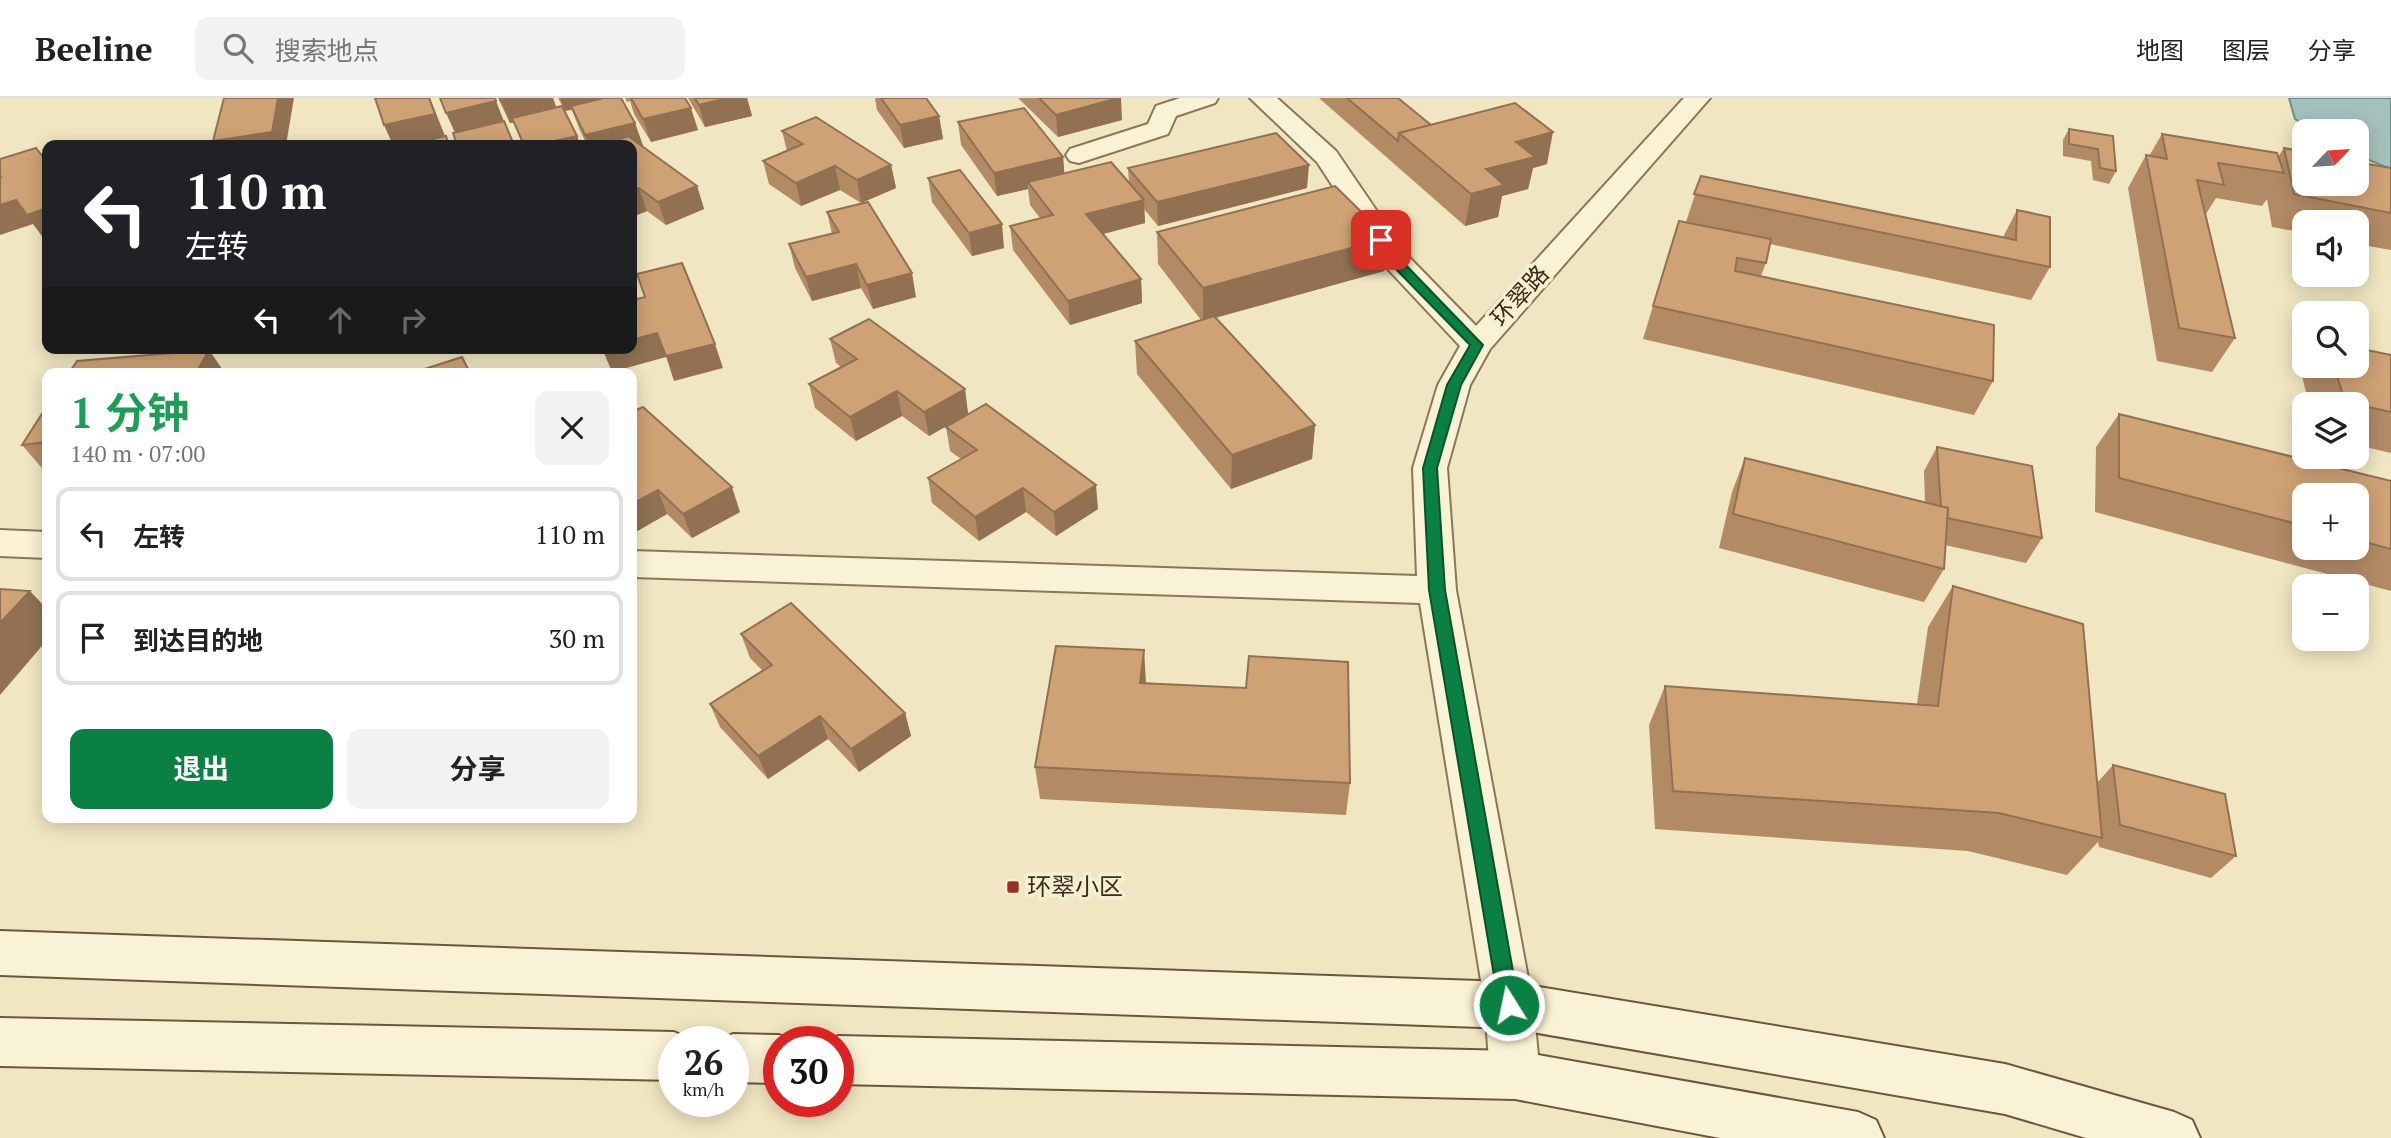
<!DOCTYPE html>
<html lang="zh">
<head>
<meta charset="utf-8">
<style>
  body { margin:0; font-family:"PT Serif","Noto Sans SC",serif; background:#f2f2f2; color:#222; height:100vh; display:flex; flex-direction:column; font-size:26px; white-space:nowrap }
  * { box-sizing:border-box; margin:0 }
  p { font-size:23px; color:#767676 }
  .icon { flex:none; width:38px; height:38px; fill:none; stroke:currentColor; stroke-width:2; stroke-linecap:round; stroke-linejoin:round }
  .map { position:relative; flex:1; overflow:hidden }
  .sheet { position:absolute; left:42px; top:270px; width:595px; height:455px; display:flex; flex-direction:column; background:#fff; border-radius:14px; box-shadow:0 4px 18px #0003 }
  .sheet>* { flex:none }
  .banner { position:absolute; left:42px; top:42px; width:595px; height:214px; border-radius:14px; box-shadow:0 4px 18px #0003; background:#202124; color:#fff; overflow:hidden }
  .needle { width:46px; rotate:65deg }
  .tools { position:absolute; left:2292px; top:21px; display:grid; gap:14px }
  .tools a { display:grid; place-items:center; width:77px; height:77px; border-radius:14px; background:#fff; box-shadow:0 4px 18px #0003; font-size:35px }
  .speed { position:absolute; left:658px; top:928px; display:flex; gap:14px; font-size:35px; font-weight:700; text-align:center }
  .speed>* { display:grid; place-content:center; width:91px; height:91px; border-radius:50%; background:#fff; box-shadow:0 4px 18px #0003; line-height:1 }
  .speed small { font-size:18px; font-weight:400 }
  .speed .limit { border:10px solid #d22; background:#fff; color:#111 }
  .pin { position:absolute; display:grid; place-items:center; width:60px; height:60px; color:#fff; margin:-30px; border-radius:14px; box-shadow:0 4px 10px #0006 }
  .me { position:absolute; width:77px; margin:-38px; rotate:350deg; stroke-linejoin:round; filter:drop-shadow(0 0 5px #0008) }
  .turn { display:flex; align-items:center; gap:24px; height:147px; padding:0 28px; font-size:32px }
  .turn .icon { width:91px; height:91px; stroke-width:2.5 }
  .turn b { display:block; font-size:49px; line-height:60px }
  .lanes { display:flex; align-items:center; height:66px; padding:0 28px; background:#0003; justify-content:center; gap:35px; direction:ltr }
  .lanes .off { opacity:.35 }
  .round { display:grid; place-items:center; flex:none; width:74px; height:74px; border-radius:14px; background:#f2f2f2 }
  .overview { display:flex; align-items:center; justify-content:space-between; height:119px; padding:0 28px }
  h1 { font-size:42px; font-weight:700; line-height:52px; color:#1e9e55 }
  .action { display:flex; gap:14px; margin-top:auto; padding:14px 28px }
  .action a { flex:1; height:80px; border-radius:14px; background:#0b8043; color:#fff; font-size:28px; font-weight:700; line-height:80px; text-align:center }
  .action a+a { background:#f2f2f2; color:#222 }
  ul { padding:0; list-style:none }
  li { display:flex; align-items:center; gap:21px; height:94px; margin:0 14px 10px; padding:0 14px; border:4px solid #e0e0e0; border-radius:14px }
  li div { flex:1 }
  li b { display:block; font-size:26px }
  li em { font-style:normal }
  header { display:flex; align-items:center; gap:42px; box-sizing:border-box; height:98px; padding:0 35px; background:#fff; border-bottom:2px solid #e0e0e0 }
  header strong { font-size:33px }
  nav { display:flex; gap:38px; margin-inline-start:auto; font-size:24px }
  .search { width:490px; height:63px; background:#f2f2f2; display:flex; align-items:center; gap:18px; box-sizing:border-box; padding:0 24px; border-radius:14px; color:#767676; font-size:26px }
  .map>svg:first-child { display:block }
  .water { fill:#a4c2bb; stroke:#6a908a; stroke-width:2 }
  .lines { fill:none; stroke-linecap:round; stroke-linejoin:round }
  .street-casing { stroke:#8a7758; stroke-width:4 }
  .secondary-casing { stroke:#6b573b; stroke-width:4 }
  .street { fill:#faf2d4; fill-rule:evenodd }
  .secondary { fill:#faf2d4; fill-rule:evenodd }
  .wall { fill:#b28b65; fill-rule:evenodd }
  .shaded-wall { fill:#917152 }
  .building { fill:#cfa275; stroke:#917152; stroke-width:2 }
  .route { fill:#0b8043; stroke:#07532c; stroke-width:2 }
  .poi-dot { fill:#9b2f25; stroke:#f7efd1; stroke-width:2.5 }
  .labels { text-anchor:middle; stroke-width:7; stroke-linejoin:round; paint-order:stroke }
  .street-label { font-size:24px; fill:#392d1d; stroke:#f7efd1 }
  .poi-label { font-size:24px; fill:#392d1d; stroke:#f7efd1; text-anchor:start }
</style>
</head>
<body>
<header>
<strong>Beeline</strong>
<div class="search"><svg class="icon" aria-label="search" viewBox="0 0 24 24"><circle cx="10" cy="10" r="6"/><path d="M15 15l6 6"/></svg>搜索地点</div>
<nav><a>地图</a><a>图层</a><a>分享</a></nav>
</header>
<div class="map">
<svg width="2391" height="1040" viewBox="0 0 2391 1040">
  <rect width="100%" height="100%" fill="#f0e6c1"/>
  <path class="water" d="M2289 0H2391V71L2357 57V33H2314L2295 21Z"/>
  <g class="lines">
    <g class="street-casing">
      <g id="street">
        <path d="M1180 0H1218L1215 5 1176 18 1168 36 1079 65 1070 63 1066 57 1070 51 1148 26 1156 8Z"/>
        <path d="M1250 0H1277L1336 53 1406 156 1476 228 1684 0H1710L1490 251 1470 287 1447 370 1456 492 1533 907 1540 977 1533 994 1515 1001 1497 994 1490 977 1485 907 1420 505 632 479V453L1417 478 1413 370 1438 287 1460 248 1385 168 1317 64Z"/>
        <path d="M0 432 47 434V460L0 458Z"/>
      </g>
    </g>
    <g class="secondary-casing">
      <g id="secondary">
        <path d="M0 833 1509 884 2005 966 2174 1014 2192 1022 2200 1040H2086L2005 1016 1509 930 0 877Z"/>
        <path d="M0 920 674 934 693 943H674V982L0 968Z"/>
        <path d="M733 936 779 937 795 943H779V985L733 984V943H715Z"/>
        <path d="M838 938 1515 953 1858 1014 1876 1022 1884 1040H1720L1515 1001 838 986V943H825Z"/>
      </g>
    </g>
    <use href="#street" class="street"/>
    <use href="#secondary" class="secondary"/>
  </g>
  <g class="wall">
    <path d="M498 0H553L556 10 577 38 580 47H523L514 25H510Z"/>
    <path d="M558 0H621L635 25 643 48H642L697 88 704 111 666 127 647 113 632 119V47H587L579 30 572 12 565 13Z"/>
    <path d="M625 0H685L698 32 651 44 634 16 630 3 627 4Z"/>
    <path d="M688 0H747L752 18 705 29Z"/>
    <path d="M875 0H926L939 18 943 41 904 50 877 12Z"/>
    <path d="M1018 0H1118L1122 22 1058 39Z"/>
    <path d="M1319 0H1398L1431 27 1547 66 1533 70 1528 91 1502 98 1498 119 1465 128Z"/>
    <path d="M958 24 1063 59 1064 75 1129 84 1128 70 1307 90 1158 128 1144 111 1145 125 1103 136 1141 181 1142 205 1070 227 1013 152 1010 128 1040 120 1030 107 1028 91 997 98 961 47Z"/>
    <path d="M2069 31 2113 38 2116 73 2109 86 2093 82 2091 63 2063 58V42Z"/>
    <path d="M782 33 891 67 896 90 861 105 916 199 873 211 861 190 812 203 795 170 789 146 832 136 827 114 861 105 840 92 801 108 769 86 763 63 787 53Z"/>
    <path d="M2162 36 2278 59 2284 50 2391 70V152L2357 146V124H2305V135L2272 129 2267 101 2262 108 2216 100 2206 116 2235 240 2212 274 2157 263 2128 90 2146 57 2149 58Z"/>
    <path d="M1701 78 2003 139 2017 112 2050 169 2031 202 1770 146 1766 165 1761 178 1993 283 1974 317 1643 241 1653 208 1686 124Z"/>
    <path d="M928 80 1004 150 972 158 932 104Z"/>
    <path d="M1157 134 1384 173 1215 220 1315 327 1312 361 1231 391 1137 276 1135 243 1201 222 1158 166Z"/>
    <path d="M830 241 965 291 968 316 929 338 902 318 856 343 815 310 809 286 841 269 836 265Z"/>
    <path d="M2391 257V355L2357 347V306H2309L2302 278 2310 268H2357Z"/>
    <path d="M47 308V376L22 347Z"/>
    <path d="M632 314 740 414 692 440 667 416 632 436Z"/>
    <path d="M2119 316 2391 383V493L2095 414 2096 349ZM2305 397H2357V450H2305Z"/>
    <path d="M946 329 1098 411 1056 438 1026 414 979 443 932 405 928 380 961 361 950 353Z"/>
    <path d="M1937 349 2042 440 2026 465 1945 447 1944 471 1924 504 1719 450 1732 394 1745 360 1925 405 1924 373Z"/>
    <path d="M1953 488 2097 685 2113 667 2236 758 2211 780 2099 749 2098 744 2067 777 1968 753 1655 731 1649 627 1665 588 1917 606 1928 529Z"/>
    <path d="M741 536 905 615 911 638 859 674 828 641 768 681 720 629 710 606 763 573 750 560Z"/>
    <path d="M1146 585 1350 685 1346 717 1040 701 1035 669Z"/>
  </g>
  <g class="shaded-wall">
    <path d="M278 0H294L286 47H216L213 43Z"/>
    <path d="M374 0H430L445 38 407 47H393L384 27 381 14Z"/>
    <path d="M513 0H553L558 14 510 25 501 3Z"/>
    <path d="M560 0H611L565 13Z"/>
    <path d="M727 0H747L752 18 705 29 699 7Z"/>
    <path d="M1118 0H1121L1122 22 1058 39 1056 17Z"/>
    <path d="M496 3 505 26 456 37 446 15Z"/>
    <path d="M691 10 698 32 651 44 643 21Z"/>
    <path d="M939 18 943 41 904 50 900 27Z"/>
    <path d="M635 25 643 48 632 50V47H589L585 37Z"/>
    <path d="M1553 34 1547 66 1533 70 1528 91 1502 98 1498 119 1465 128 1471 96 1486 71 1516 44Z"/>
    <path d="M577 38 580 47H536Z"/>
    <path d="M1063 59 1065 82 1028 84V91L997 98 994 75Z"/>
    <path d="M891 67 896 90 861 105 857 82Z"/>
    <path d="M1309 67 1307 90 1158 128 1157 104Z"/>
    <path d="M835 68 840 92 801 108 796 85Z"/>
    <path d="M697 88 704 111 666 127 658 104Z"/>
    <path d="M639 90 647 113 632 119V92Z"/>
    <path d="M16 102 47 110V139L44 141 33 126 0 137V107Z"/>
    <path d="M1144 102 1145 125 1087 140 1086 116Z"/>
    <path d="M1002 126 1004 150 972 158 969 135Z"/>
    <path d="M1388 140 1384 173 1203 223V190Z"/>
    <path d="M856 166 861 190 812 203 806 179Z"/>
    <path d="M912 175 916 199 873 211 867 187Z"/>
    <path d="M1141 181 1142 205 1070 227 1068 203Z"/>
    <path d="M657 235 666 259 612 274 602 250H632V242Z"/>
    <path d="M715 246 723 270 674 283 666 258Z"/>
    <path d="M209 252 225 275H196Z"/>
    <path d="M965 291 968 316 929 338 924 314Z"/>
    <path d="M897 293 902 318 856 343 850 319Z"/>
    <path d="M1315 327 1312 361 1231 391 1232 357Z"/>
    <path d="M1096 387 1098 411 1056 438 1054 414Z"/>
    <path d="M732 389 740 414 692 440 683 416Z"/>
    <path d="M1023 390 1026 414 979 443 975 419Z"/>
    <path d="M658 392 667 416 632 436V406Z"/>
    <path d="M30 493 47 511V542L0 597V525Z"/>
    <path d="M1144 552 1146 585H1140Z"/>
    <path d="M905 615 911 638 859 674 851 651Z"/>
    <path d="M820 618 828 641 768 681 758 658Z"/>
  </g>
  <g class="building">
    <path d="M224 0H278L272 34 213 43Z"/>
    <path d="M375 0H429L435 16 384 27Z"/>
    <path d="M440 0H495L496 3 446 15Z"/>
    <path d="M500 0H513L501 3Z"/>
    <path d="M604 0H621L635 25 585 37 571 8Z"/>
    <path d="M631 0H685L691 10 643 21Z"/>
    <path d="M695 0H727L699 7Z"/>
    <path d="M881 0H926L939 18 900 27Z"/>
    <path d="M1039 0H1118L1056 17Z"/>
    <path d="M1347 0H1398L1431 27 1399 35 1398 43Z"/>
    <path d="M1515 5 1553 34 1516 44 1535 59 1486 71 1504 87 1471 96 1399 35Z"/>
    <path d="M562 8 577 38 536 47H524L512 20Z"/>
    <path d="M1024 10 1063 59 994 75 958 24Z"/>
    <path d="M816 19 891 67 857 82 835 68 796 85 763 63 803 46 782 33Z"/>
    <path d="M504 23 514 47H457L453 35Z"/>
    <path d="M2069 31 2113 38 2116 73 2100 70 2098 51 2069 46Z"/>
    <path d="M1276 35 1309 67 1157 104 1128 70Z"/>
    <path d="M2162 36 2277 55 2284 75 2218 65 2224 87 2197 82 2235 240 2179 230 2146 57 2167 61Z"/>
    <path d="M446 38 449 47H407Z"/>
    <path d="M628 38 697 88 658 104 639 90 632 92V47H605Z"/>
    <path d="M36 50 47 64V110L27 117 16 102 0 107V79H1L0 77V61Z"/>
    <path d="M2284 50 2305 54V86H2357V64L2391 70V115L2294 96Z"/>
    <path d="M1111 64 1144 102 1086 116 1141 181 1068 203 1010 128 1053 117 1028 84Z"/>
    <path d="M960 72 1002 126 969 135 928 80Z"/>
    <path d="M1701 78 2016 142 2017 112 2050 119V169L1694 96Z"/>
    <path d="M1335 88 1388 140 1203 190 1157 134Z"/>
    <path d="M868 104 912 175 867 187 856 166 806 179 789 146 839 134 827 114Z"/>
    <path d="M1679 123 1771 141 1766 165 1737 160 1735 173 1994 227 1993 283 1653 208Z"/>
    <path d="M682 165 715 246 666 258 657 235 632 242V202L645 199 637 176Z"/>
    <path d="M1214 218 1315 327 1232 357 1135 243Z"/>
    <path d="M869 221 965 291 924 314 897 293 850 319 809 286 857 261 830 241Z"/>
    <path d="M2357 250 2391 257V314L2345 304 2334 268H2357Z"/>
    <path d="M209 252 196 275H69L77 263Z"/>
    <path d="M462 259 470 275H412Z"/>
    <path d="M986 306 1096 387 1054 414 1023 390 975 419 928 380 977 352 946 329Z"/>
    <path d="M47 308V344L22 347Z"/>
    <path d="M643 309 732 389 683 416 658 392 632 406V314Z"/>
    <path d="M2119 316 2391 383V451L2357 442V397H2305V428L2119 380Z"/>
    <path d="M1937 349 2032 368 2042 440 1947 420 1948 410 1941 409Z"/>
    <path d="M1745 360 1948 410 1944 471 1733 416Z"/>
    <path d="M1953 488 2083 526 2102 740 1999 715 1673 693 1665 588 1938 608Z"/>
    <path d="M0 491 30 493 0 525Z"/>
    <path d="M791 505 905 615 851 651 820 618 758 658 710 606 772 567 741 536Z"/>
    <path d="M1056 548 1144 552 1140 585 1246 590 1249 558 1348 564 1350 685 1035 669Z"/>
    <path d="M2113 667 2225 696 2236 758 2120 727Z"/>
  </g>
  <path class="route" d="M1381 138 1385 139 1399 160 1483 247 1461 287 1437 370 1445 492 1519 907 1516 914 1509 917 1502 914 1499 907 1429 492 1423 370 1447 287 1470 247 1390 165 1375 142Z"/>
  <rect class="poi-dot" x="1006" y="782" width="14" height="14" rx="3.5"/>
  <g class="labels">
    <g class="street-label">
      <text transform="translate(1520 198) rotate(-48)" y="8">环翠路</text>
    </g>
    <g class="poi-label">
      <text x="1027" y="797">环翠小区</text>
    </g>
  </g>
</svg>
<div class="tools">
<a><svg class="needle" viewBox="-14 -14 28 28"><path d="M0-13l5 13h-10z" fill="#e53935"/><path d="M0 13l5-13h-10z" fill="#767676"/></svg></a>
<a><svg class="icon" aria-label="sound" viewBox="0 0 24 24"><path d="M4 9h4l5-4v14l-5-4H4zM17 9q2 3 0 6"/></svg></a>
<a><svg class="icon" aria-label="search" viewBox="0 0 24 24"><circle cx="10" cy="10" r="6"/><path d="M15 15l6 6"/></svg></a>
<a><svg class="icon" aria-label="layers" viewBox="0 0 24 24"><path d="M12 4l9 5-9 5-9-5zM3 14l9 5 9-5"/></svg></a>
<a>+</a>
<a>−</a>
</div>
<div class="speed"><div>26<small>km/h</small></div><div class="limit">30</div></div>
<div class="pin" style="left:1381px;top:142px;background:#d93025"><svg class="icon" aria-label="arrive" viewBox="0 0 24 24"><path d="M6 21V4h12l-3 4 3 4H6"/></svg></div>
<svg class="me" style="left:1509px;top:907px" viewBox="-20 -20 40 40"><circle r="17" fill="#0b8043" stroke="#fff" stroke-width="3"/><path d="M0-11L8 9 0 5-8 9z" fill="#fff"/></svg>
<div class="banner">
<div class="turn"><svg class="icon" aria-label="left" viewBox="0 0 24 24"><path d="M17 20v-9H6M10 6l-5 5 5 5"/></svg><div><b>110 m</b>左转</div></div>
<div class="lanes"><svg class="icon" aria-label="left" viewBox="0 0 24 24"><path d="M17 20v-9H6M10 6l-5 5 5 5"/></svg><svg class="icon off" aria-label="ahead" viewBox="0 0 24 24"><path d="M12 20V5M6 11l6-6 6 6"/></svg><svg class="icon off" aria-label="right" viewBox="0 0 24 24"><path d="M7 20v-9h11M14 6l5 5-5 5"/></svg></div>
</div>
<section class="sheet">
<div class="overview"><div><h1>1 分钟</h1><p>140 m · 07:00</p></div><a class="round"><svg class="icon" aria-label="close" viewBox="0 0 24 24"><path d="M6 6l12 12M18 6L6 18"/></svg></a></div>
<ul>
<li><svg class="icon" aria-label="left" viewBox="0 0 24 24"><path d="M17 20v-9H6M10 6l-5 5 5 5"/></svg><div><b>左转</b></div><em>110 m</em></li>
<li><svg class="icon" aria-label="arrive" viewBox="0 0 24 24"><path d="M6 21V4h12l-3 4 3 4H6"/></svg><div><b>到达目的地</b></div><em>30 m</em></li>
</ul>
<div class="action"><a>退出</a><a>分享</a></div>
</section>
</div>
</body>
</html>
